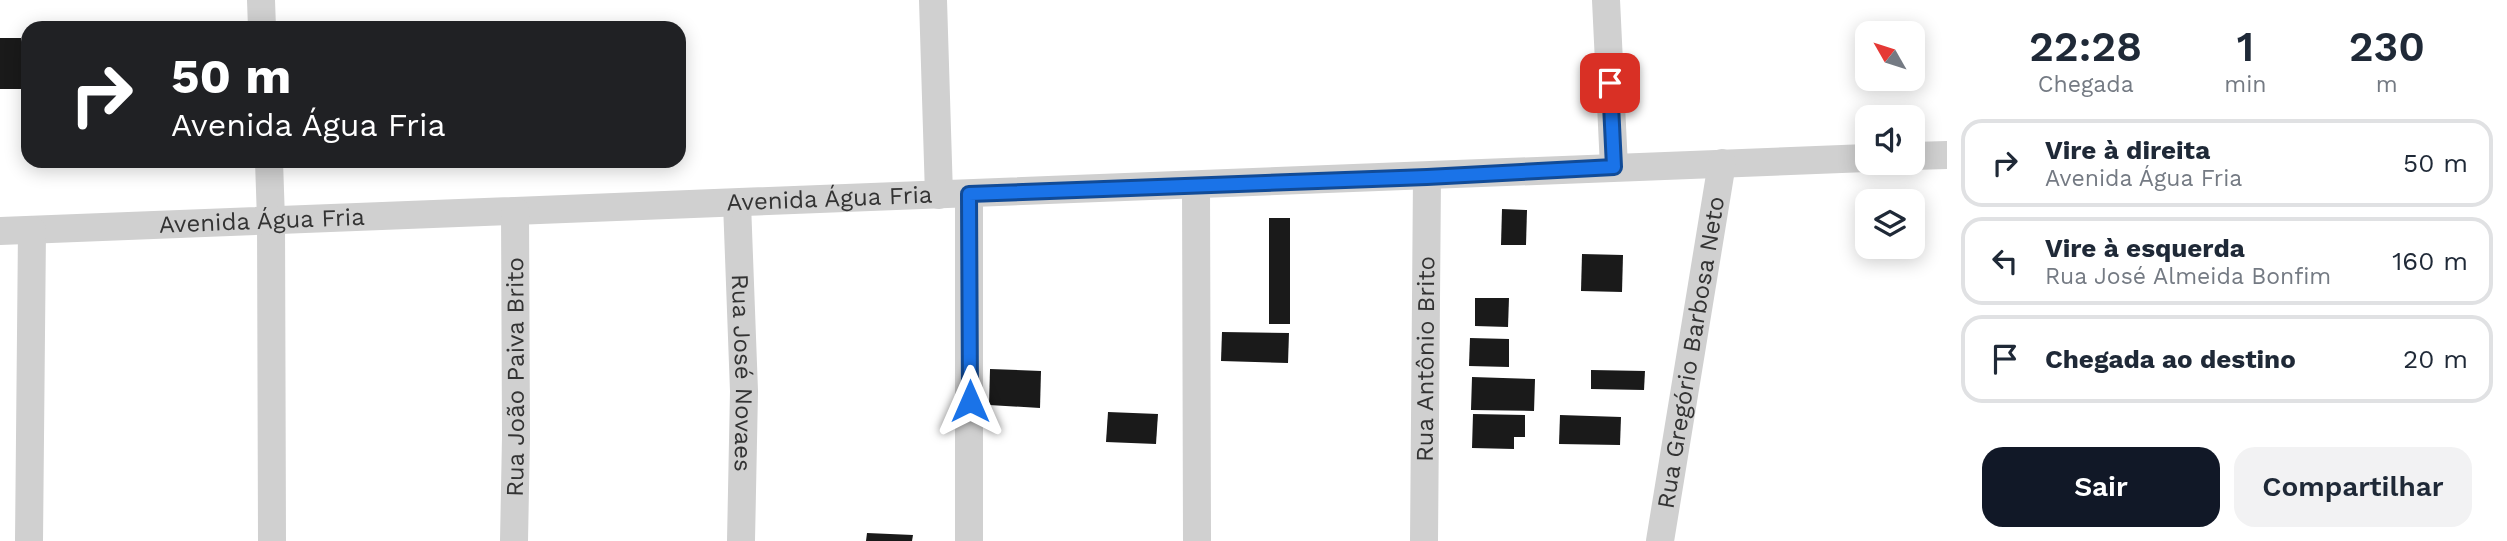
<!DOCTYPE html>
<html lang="pt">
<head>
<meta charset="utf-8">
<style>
  body { margin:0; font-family:"Work Sans",sans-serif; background:#f2f2f3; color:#1f2937; height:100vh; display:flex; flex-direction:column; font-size:26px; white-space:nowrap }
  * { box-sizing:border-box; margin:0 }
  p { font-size:23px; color:#747a83 }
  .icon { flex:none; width:38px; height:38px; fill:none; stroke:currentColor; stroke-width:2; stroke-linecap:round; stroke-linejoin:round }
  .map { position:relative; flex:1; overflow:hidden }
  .sheet { display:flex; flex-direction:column; background:#fff; width:560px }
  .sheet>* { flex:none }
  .hud { position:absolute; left:21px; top:21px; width:665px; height:147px; border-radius:21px; box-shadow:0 4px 18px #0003; background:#202124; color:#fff; overflow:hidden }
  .needle { width:46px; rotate:309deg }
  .controls { position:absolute; left:1855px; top:21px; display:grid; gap:14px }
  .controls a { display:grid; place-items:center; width:70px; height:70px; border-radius:14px; background:#fff; box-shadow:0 4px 18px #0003; font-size:35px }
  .pin { position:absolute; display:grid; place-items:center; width:60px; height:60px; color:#fff; margin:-30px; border-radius:14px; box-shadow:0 4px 10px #0006 }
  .me { position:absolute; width:77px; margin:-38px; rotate:0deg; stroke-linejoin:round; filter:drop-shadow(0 0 5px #0008) }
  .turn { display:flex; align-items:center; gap:24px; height:147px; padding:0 35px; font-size:32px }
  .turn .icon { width:91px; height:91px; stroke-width:2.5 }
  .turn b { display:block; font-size:49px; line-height:60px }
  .eta { display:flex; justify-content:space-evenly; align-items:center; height:119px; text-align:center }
  .eta b { font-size:42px; font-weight:600; line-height:49px }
  .button { display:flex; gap:14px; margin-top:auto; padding:14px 35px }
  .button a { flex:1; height:80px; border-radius:21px; background:#111827; color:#fff; font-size:28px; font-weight:600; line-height:80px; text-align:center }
  .button a+a { background:#f2f2f3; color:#1f2937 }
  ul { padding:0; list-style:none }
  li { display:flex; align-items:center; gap:21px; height:88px; margin:0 14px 10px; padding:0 21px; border:4px solid #e0e1e3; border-radius:21px }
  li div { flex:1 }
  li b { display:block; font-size:26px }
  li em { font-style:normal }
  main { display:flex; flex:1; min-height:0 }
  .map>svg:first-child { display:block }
  .building { fill:#1a1a1a }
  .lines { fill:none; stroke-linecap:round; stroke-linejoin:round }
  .minor { stroke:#d0d0d0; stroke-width:28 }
  .route-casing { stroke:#114b97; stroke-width:18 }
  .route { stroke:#1a73e8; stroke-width:12 }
  .labels { text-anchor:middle; stroke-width:7; stroke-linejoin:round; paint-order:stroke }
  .street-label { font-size:24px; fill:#333; stroke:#fff }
</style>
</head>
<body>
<main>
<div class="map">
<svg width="1947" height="541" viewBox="0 0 1947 541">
  <rect width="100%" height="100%" fill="#fff"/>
  <g class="building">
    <rect x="0" y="38" width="21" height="51"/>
    <path d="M1502 209 1527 210 1526 245H1501Z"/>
    <rect x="1269" y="218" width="21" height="106"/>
    <path d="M1582 254 1623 255 1622 292 1581 291Z"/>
    <path d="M1475 298H1509L1508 327 1475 326Z"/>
    <path d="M1222 332 1289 333 1288 363 1221 361Z"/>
    <path d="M1470 338 1509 339V367L1469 366Z"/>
    <path d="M990 369 1041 371 1040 408 989 405Z"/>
    <path d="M1591 370 1645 371 1644 390 1591 389Z"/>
    <path d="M1472 377 1535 379 1534 411 1471 410Z"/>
    <path d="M1108 412 1158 414 1156 444 1106 442Z"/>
    <path d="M1473 414 1525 415V437H1514V449L1472 448Z"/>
    <path d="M1560 415 1621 417 1620 445 1559 444Z"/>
    <path d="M867 533 913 535 912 541H866Z"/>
  </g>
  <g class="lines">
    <g class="minor">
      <path d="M261 0 262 28"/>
      <path d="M933 0 939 195"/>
      <path d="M1606 0 1614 167"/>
      <path d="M1913 156 1947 155"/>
      <path d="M269 161 271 220 272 541"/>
      <path d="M1196 185 1197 541"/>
      <path d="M969 194V541"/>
      <path id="s1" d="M737 203 744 391 741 541"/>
      <path id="s2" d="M0 231 1867 158"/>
      <path d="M29 541 32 230"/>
      <path id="s3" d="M514 541 516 437 515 211"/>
      <path id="s4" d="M1424 541 1427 177"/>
      <path id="s5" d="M1660 541 1722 163"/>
    </g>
  </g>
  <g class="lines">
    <g class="route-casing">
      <path id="route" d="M970 401 969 194 1427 177 1614 167 1610 83"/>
    </g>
    <use href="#route" class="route"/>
  </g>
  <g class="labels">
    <g class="street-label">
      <text dy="8" stroke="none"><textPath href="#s2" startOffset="830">Avenida Água Fria</textPath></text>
      <text dy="8" stroke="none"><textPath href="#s2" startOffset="262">Avenida Água Fria</textPath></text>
      <text dy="8" stroke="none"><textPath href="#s5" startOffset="191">Rua Gregório Barbosa Neto</textPath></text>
      <text dy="8" stroke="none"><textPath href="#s4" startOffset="182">Rua Antônio Brito</textPath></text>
      <text dy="8" stroke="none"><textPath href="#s1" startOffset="170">Rua José Novaes</textPath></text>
      <text dy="8" stroke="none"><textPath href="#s3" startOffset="164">Rua João Paiva Brito</textPath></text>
    </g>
  </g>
</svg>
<div class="controls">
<a><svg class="needle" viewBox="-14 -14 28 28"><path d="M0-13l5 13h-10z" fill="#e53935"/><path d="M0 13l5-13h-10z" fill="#747a83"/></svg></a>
<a><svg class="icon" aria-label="sound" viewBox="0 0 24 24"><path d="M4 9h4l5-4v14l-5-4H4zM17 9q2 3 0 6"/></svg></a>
<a><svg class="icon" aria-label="layers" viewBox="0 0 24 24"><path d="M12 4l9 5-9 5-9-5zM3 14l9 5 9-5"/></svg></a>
</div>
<div class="pin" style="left:1610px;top:83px;background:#d93025"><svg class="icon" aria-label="arrive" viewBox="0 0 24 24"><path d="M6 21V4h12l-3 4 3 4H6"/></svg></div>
<svg class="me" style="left:970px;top:401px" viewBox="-20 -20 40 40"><path d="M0-17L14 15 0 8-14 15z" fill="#1a73e8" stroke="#fff" stroke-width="4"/></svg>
<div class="hud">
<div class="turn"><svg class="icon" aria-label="right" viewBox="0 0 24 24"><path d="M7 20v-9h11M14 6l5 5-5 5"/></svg><div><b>50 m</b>Avenida Água Fria</div></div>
</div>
</div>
<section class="sheet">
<div class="eta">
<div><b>22:28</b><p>Chegada</p></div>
<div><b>1</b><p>min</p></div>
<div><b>230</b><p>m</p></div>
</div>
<ul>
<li><svg class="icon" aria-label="right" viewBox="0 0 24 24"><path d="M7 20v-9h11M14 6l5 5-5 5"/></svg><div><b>Vire à direita</b><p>Avenida Água Fria</p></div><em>50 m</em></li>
<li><svg class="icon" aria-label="left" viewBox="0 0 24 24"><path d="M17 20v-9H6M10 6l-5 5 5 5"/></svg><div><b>Vire à esquerda</b><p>Rua José Almeida Bonfim</p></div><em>160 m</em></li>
<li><svg class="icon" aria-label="arrive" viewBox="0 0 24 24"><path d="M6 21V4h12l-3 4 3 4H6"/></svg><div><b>Chegada ao destino</b></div><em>20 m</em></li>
</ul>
<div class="button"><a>Sair</a><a>Compartilhar</a></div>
</section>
</main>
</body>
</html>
